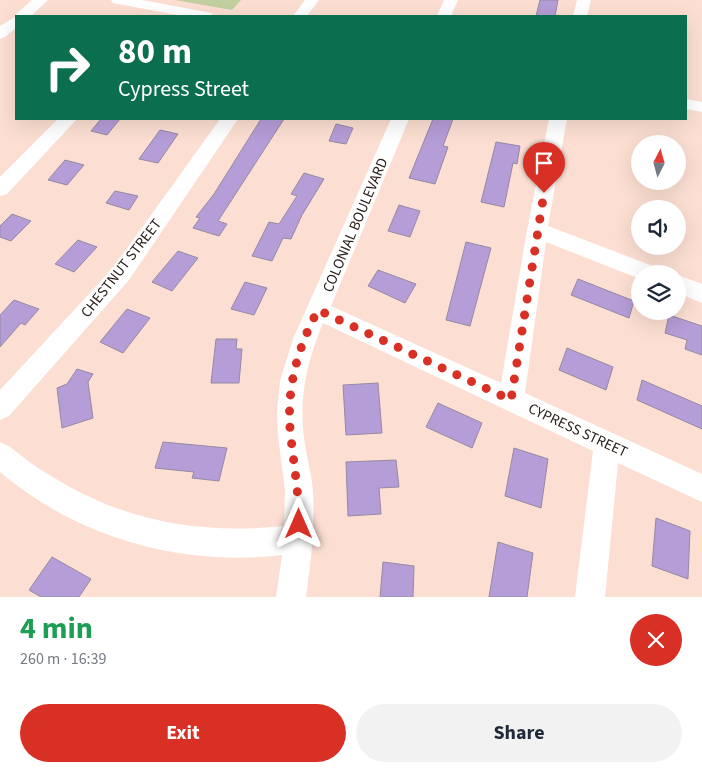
<!DOCTYPE html>
<html lang="en">
<head>
<meta charset="utf-8">
<style>
  body { margin:0; font-family:"Source Sans 3",sans-serif; background:#f2f2f3; color:#1f2937; height:100vh; display:flex; flex-direction:column; font-size:19px; white-space:nowrap }
  * { box-sizing:border-box; margin:0 }
  p { font-size:16px; color:#747a83 }
  .icon { flex:none; width:28px; height:28px; fill:none; stroke:currentColor; stroke-width:2; stroke-linecap:round; stroke-linejoin:round }
  .map { position:relative; height:597px; overflow:hidden }
  .sheet { display:flex; flex-direction:column; background:#fff; flex:1 }
  .sheet>* { flex:none }
  .hud { position:absolute; left:15px; top:15px; width:672px; height:105px; border-radius:0px; box-shadow:0 5px 20px #0002; background:#0b6e4f; color:#fff; overflow:hidden }
  .needle { width:32px; rotate:6deg }
  .buttons { position:absolute; left:631px; top:135px; display:grid; gap:10px }
  .buttons a { display:grid; place-items:center; width:55px; height:55px; border-radius:50%; background:#fff; box-shadow:0 5px 20px #0002; font-size:25px }
  .pin { position:absolute; display:grid; place-items:center; width:42px; height:42px; color:#fff; margin:-51px -21px; border-radius:50% 50% 50% 0; rotate:-45deg; box-shadow:0 0 5px #0007 }
  .pin .icon { rotate:45deg }
  .me { position:absolute; width:55px; margin:-28px; rotate:0deg; stroke-linejoin:round; filter:drop-shadow(0 0 4px #0008) }
  .turn { display:flex; align-items:center; gap:18px; height:105px; padding:0 20px; font-size:22px }
  .turn .icon { width:65px; height:65px; stroke-width:2.5 }
  .turn b { display:block; font-size:35px; line-height:42px }
  .round { display:grid; place-items:center; flex:none; width:52px; height:52px; border-radius:26px; background:#f2f2f3 }
  .summary { display:flex; align-items:center; justify-content:space-between; height:85px; padding:0 20px }
  h1 { font-size:30px; font-weight:700; line-height:38px; color:#1e9e55 }
  .button { display:flex; gap:10px; margin-top:auto; padding:10px 20px }
  .button a { flex:1; height:58px; border-radius:30px; background:#d93025; color:#fff; font-size:20px; font-weight:700; line-height:58px; text-align:center }
  .button a+a { background:#f2f2f3; color:#1f2937 }
  .map>svg:first-child { display:block }
  .green { fill:#c1cfa1 }
  .building { fill:#b59dd7; stroke:#948aa2 }
  .lines { fill:none; stroke-linecap:round; stroke-linejoin:round }
  .minor { fill:#fff; fill-rule:evenodd }
  .route { stroke:#d93025; stroke-width:9; stroke-dasharray:0 16.2 }
  .labels { text-anchor:middle; stroke-width:5; stroke-linejoin:round; paint-order:stroke }
  .street-label { font-size:15px; fill:#2b201c; stroke:#fff }
</style>
</head>
<body>
<div class="map">
<svg width="702" height="597" viewBox="0 0 702 597">
  <rect width="100%" height="100%" fill="#fcdfd2"/>
  <path class="green" d="M175 0H241L232 10Z"/>
  <g class="building">
    <path d="M540 0H558L555 16H536Z"/>
    <path d="M101 119H120L107 135 91 131Z"/>
    <path d="M261 119H284L218 221 227 224 219 236 193 228 200 218 196 217 214 194Z"/>
    <path d="M433 119H453L443 146 448 147 435 184 409 178Z"/>
    <path d="M336 124 353 128 346 144 329 141Z"/>
    <path d="M160 130 178 134 158 163 139 159Z"/>
    <path d="M496 142 520 146 517 164 513 163 504 207 481 202Z"/>
    <path d="M65 160 84 165 67 185 48 180Z"/>
    <path d="M304 173 324 179 302 215 291 239 283 238 272 261 252 256 269 222 279 224 297 196 291 194Z"/>
    <path d="M115 191 138 196 129 210 106 203Z"/>
    <path d="M399 205 420 211 410 237 388 231Z"/>
    <path d="M12 214 31 221 11 241 0 237V226Z"/>
    <path d="M78 240 97 247 74 272 55 264Z"/>
    <path d="M466 242 491 248 470 326 446 320Z"/>
    <path d="M178 251 198 258 172 291 152 282Z"/>
    <path d="M378 270 416 284 405 303 368 286Z"/>
    <path d="M578 279 634 301 629 318 571 295Z"/>
    <path d="M245 282 267 288 254 315 231 309Z"/>
    <path d="M14 300 39 309 25 325 21 323 0 347V315Z"/>
    <path d="M127 309 150 318 123 353 100 342Z"/>
    <path d="M669 315 702 326V355L685 349 687 340 665 333Z"/>
    <path d="M216 339H237L236 349H242L239 383H211Z"/>
    <path d="M567 348 613 367 606 390 559 370Z"/>
    <path d="M77 369 93 374 88 382 93 418 62 428 57 388 67 384Z"/>
    <path d="M642 380 702 406V429L637 400Z"/>
    <path d="M378 383 382 433 346 435 343 385Z"/>
    <path d="M438 403 482 423 472 448 426 427Z"/>
    <path d="M163 442 227 448 219 481 192 478 194 472 155 468Z"/>
    <path d="M514 448 548 459 541 508 505 496Z"/>
    <path d="M396 460 399 487 379 488 381 514 348 516 346 462Z"/>
    <path d="M656 518 690 531 688 579 652 566Z"/>
    <path d="M498 542 533 553 527 597H489Z"/>
    <path d="M52 557 91 579 79 597H41L29 590Z"/>
    <path d="M383 562 414 566 413 597H380Z"/>
  </g>
  <g class="lines">
    <g class="minor">
      <path d="M32 0H48L31 16H16V28L5 37 0 39V26L15 17 17 13Z"/>
      <path d="M111 0H142L206 12 211 13 213 16H183L118 4 113 3Z"/>
      <path d="M305 0H319L307 16H293Z"/>
      <path d="M444 0H458L451 16H437Z"/>
      <path d="M577 0H591L587 16H573Z"/>
      <path d="M686 99 702 102V112L686 109Z"/>
      <path d="M58 119H77L7 194 0 196V177Z"/>
      <path d="M220 119H238L129 280 9 416 0 420V390L113 268Z"/>
      <path d="M391 119H409L331 306 501 383 527 230 549 119H567L548 226 658 268 661 274H640V279L546 242 525 393 702 474V502L618 463 605 597H575L593 451 323 323C309 356 300 391 303 427 304 448 311 469 313 491 315 527 311 561 306 597H276L282 555C181 567 78 538 0 472V442C11 446 19 454 28 461 42 471 56 479 70 487 137 524 210 534 284 526L285 490 278 436 277 411 280 381 293 339Z"/>
      <path d="M678 275 702 284V303L678 293Z"/>
    </g>
  </g>
  <g class="lines">
    <path class="route" d="M299 524C299 491 293 461 290 428 287 386 298 347 318 310L511 400 544 193"/>
  </g>
  <g class="labels">
    <g class="street-label">
      <text transform="translate(355 225) rotate(-67)" y="5">COLONIAL BOULEVARD</text>
      <text transform="translate(121 268) rotate(-52)" y="5">CHESTNUT STREET</text>
      <text transform="translate(578 430) rotate(25)" y="5">CYPRESS STREET</text>
    </g>
  </g>
</svg>
<div class="buttons">
<a><svg class="needle" viewBox="-14 -14 28 28"><path d="M0-13l5 13h-10z" fill="#e53935"/><path d="M0 13l5-13h-10z" fill="#747a83"/></svg></a>
<a><svg class="icon" aria-label="sound" viewBox="0 0 24 24"><path d="M4 9h4l5-4v14l-5-4H4zM17 9q2 3 0 6"/></svg></a>
<a><svg class="icon" aria-label="layers" viewBox="0 0 24 24"><path d="M12 4l9 5-9 5-9-5zM3 14l9 5 9-5"/></svg></a>
</div>
<div class="pin" style="left:544px;top:193px;background:#d93025"><svg class="icon" aria-label="arrive" viewBox="0 0 24 24"><path d="M6 21V4h12l-3 4 3 4H6"/></svg></div>
<svg class="me" style="left:299px;top:524px" viewBox="-20 -20 40 40"><path d="M0-17L14 15 0 8-14 15z" fill="#d93025" stroke="#fff" stroke-width="4"/></svg>
<div class="hud">
<div class="turn"><svg class="icon" aria-label="right" viewBox="0 0 24 24"><path d="M7 20v-9h11M14 6l5 5-5 5"/></svg><div><b>80 m</b>Cypress Street</div></div>
</div>
</div>
<section class="sheet">
<div class="summary"><div><h1>4 min</h1><p>260 m · 16:39</p></div><a class="round" style="background:#d93025;color:#fff"><svg class="icon" aria-label="close" viewBox="0 0 24 24"><path d="M6 6l12 12M18 6L6 18"/></svg></a></div>
<div class="button"><a>Exit</a><a>Share</a></div>
</section>
</body>
</html>
